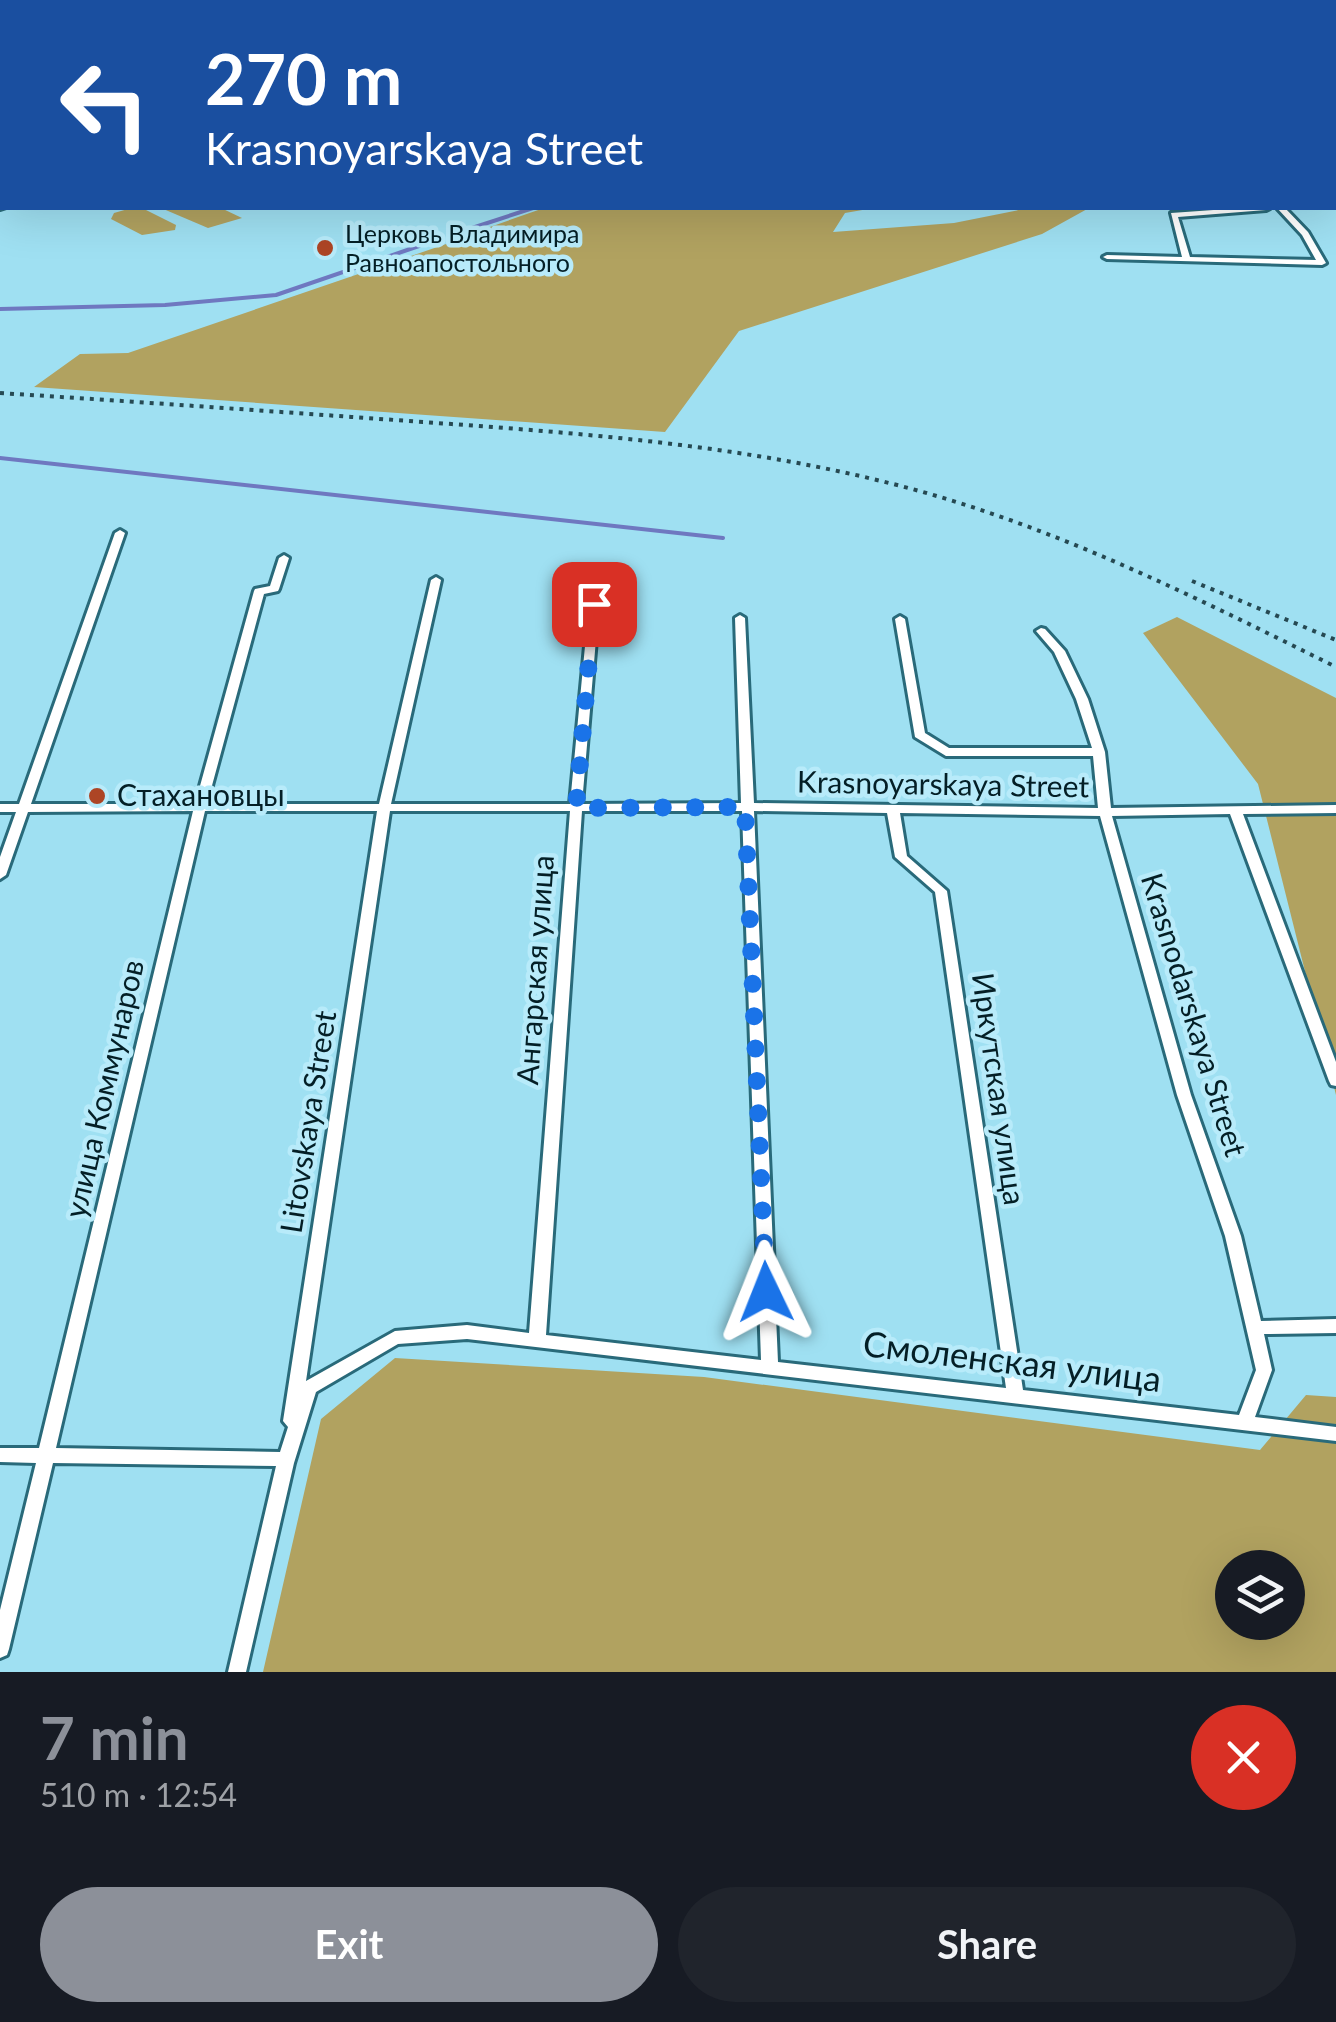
<!DOCTYPE html>
<html lang="en">
<head>
<meta charset="utf-8">
<style>
  body { margin:0; font-family:Lato,sans-serif; background:#20242c; color:#f1f3f6; height:100vh; display:flex; flex-direction:column; font-size:38px; white-space:nowrap }
  * { box-sizing:border-box; margin:0 }
  p { font-size:32px; color:#9ea1a6 }
  .icon { flex:none; width:55px; height:55px; fill:none; stroke:currentColor; stroke-width:2; stroke-linecap:round; stroke-linejoin:round }
  .map { position:relative; height:1672px; overflow:hidden }
  .panel { display:flex; flex-direction:column; background:#171b24; flex:1 }
  .panel>* { flex:none }
  .banner { position:absolute; left:0px; top:0px; width:1338px; height:210px; box-shadow:0 10px 40px #0002; background:#1a4fa0; color:#fff; overflow:hidden }
  .fabs { position:absolute; left:1215px; top:1550px; display:grid; gap:20px }
  .fabs a { display:grid; place-items:center; width:90px; height:90px; border-radius:50%; background:#171b24; box-shadow:0 10px 40px #0002; font-size:50px }
  .pin { position:absolute; display:grid; place-items:center; width:85px; height:85px; color:#fff; margin:-42px; border-radius:20px; box-shadow:0 5px 15px #0006 }
  .me { position:absolute; width:110px; margin:-55px; rotate:358deg; stroke-linejoin:round; filter:drop-shadow(0 0 8px #0008) }
  .turn { display:flex; align-items:center; gap:35px; height:210px; padding:0 40px; font-size:45px }
  .turn .icon { width:130px; height:130px; stroke-width:2.5 }
  .turn b { display:block; font-size:70px; line-height:85px }
  .round { display:grid; place-items:center; flex:none; width:105px; height:105px; border-radius:52px; background:#20242c }
  .overview { display:flex; align-items:center; justify-content:space-between; height:170px; padding:0 40px }
  h1 { font-size:60px; font-weight:700; line-height:75px; color:#8c9099 }
  .action { display:flex; gap:20px; margin-top:auto; padding:20px 40px }
  .action a { flex:1; height:115px; border-radius:60px; background:#8c9099; color:#fff; font-size:40px; font-weight:700; line-height:115px; text-align:center }
  .action a+a { background:#20242c; color:#f1f3f6 }
  .map>svg:first-child { display:block }
  .green { fill:#b1a260; fill-rule:evenodd }
  .lines { fill:none; stroke-linecap:round; stroke-linejoin:round }
  .stream { stroke:#6f78c0; stroke-width:4 }
  .street-casing { stroke:#296a7a; stroke-width:6 }
  .secondary-casing { stroke:#296a7a; stroke-width:4 }
  .street { fill:#fff; fill-rule:evenodd }
  .secondary { fill:#ceefdd; fill-rule:evenodd }
  .rail { stroke:#264952; stroke-width:4; stroke-dasharray:4 6; stroke-linecap:butt }
  .route { stroke:#1a73e8; stroke-width:18; stroke-dasharray:0 32.4 }
  .poi-dot { fill:#ad4525; stroke:#b8ebfa; stroke-width:4 }
  .labels { text-anchor:middle; stroke-width:9; stroke-linejoin:round; paint-order:stroke }
  .far-poi-label { font-size:25px; fill:#041f26; stroke:#b8ebfa; text-anchor:start }
  .street-label { font-size:30px; fill:#041f26; stroke:#b8ebfa }
  .poi-label { font-size:30px; fill:#041f26; stroke:#b8ebfa; text-anchor:start }
  .near-street-label { font-size:35px; fill:#041f26; stroke:#b8ebfa }
</style>
</head>
<body>
<div class="map">
<svg width="1336" height="1672" viewBox="0 0 1336 1672">
  <rect width="100%" height="100%" fill="#9fe0f2"/>
  <g class="green">
    <path d="M161 208H221L242 218 208 228Z"/>
    <path d="M544 208H874L845 213 833 232 954 223 1029 208H1089L1042 234 739 331 665 432 34 387 80 354 128 353 449 243 487 248 493 237 467 235Z"/>
    <path d="M128 209H144L176 225 175 230 142 235 111 219 114 213Z"/>
    <path d="M1177 617 1336 698V1095L1258 784 1143 633Z"/>
    <path d="M395 1358 704 1377 1260 1450 1306 1395 1336 1397V1672H263L321 1419ZM1232 1568H1288V1622H1232Z"/>
  </g>
  <g class="lines">
    <g class="stream">
      <path d="M472 228 533 208"/>
      <path d="M0 309 165 305 276 295 419 246"/>
      <path d="M0 458 723 538"/>
    </g>
    <g class="street-casing">
      <g id="street">
        <path d="M939 0H955L959 2H947Z"/>
        <rect x="1335" y="75" width="1" height="4"/>
        <path d="M0 97 2 98V102H0Z"/>
        <rect x="0" y="178" width="2" height="4"/>
        <path d="M1242 208H1270L1266 210 1178 217 1190 257 1316 260 1302 235 1277 208H1285L1308 232 1326 263 1322 265 1107 259 1103 257 1107 255 1182 257 1171 213Z"/>
        <path d="M120 530 125 533 31 804H195L254 591 255 589 270 586 279 558 284 555 289 558 279 589 278 591 264 594 207 804H379L431 580 436 577 441 580 391 804H570L589 604 594 601 599 604 582 804 741 803 735 618 740 615 745 618 754 803 1098 808 1093 756H946L915 737 895 619 900 616 905 619 925 733 949 748H1092L1076 699 1054 652 1036 631 1041 628 1045 629 1065 651 1088 699 1105 752 1111 808 1336 805V813L1243 814 1336 1062V1086L1331 1085 1329 1081 1230 814 1112 816 1191 1095 1241 1236 1261 1321 1336 1319V1333L1264 1334 1272 1370 1255 1417 1336 1427V1441L467 1339 398 1344 316 1392 294 1463 246 1672H228L276 1466 53 1463 9 1649 7 1655 0 1658V1610L36 1463 0 1462V1448H39L193 811 28 812 6 875 0 879V857L16 812H0V804H19L115 533ZM205 811H377L283 1421 288 1427 280 1452 56 1448ZM390 811H570L529 1333 467 1325 395 1331 306 1381ZM582 811H742L761 1360 546 1335ZM754 811 887 813 895 857 935 892 1006 1388 778 1362ZM900 813 1100 816 1177 1095 1225 1236 1256 1370 1239 1415 1023 1390 947 891 907 856Z"/>
      </g>
    </g>
    <g class="secondary-casing">
      <g id="secondary">
        <path d="M928 0H940L941 2H931Z"/>
        <rect x="1335" y="123" width="1" height="6"/>
        <path d="M0 203H2V208H6L0 210Z"/>
      </g>
    </g>
    <use href="#street" class="street"/>
    <use href="#secondary" class="secondary"/>
    <g class="rail">
      <path d="M0 393C141 402 282 412 423 422 577 433 731 444 881 481 1042 520 1189 594 1336 667"/>
      <path d="M1192 581 1336 640"/>
    </g>
  </g>
  <g class="lines">
    <path class="route" d="M594 604 576 808 745 807 766 1292"/>
  </g>
  <g class="poi-dot">
    <circle cx="325" cy="248" r="10"/>
    <circle cx="97" cy="796" r="10"/>
  </g>
  <g class="labels">
    <g class="far-poi-label">
      <text x="345" y="243">Церковь Владимира<tspan x="345" dy="29">Равноапостольного</tspan></text>
    </g>
    <g class="street-label">
      <text transform="translate(943 785) rotate(1)" y="10">Krasnoyarskaya Street</text>
      <text transform="translate(536 970) rotate(-86)" y="10">Ангарская улица</text>
      <text transform="translate(1193 1015) rotate(73)" y="10">Krasnodarskaya Street</text>
      <text transform="translate(105 1089) rotate(-77)" y="10">улица Коммунаров</text>
      <text transform="translate(998 1089) rotate(82)" y="10">Иркутская улица</text>
      <text transform="translate(309 1122) rotate(-81)" y="10">Litovskaya Street</text>
    </g>
    <g class="poi-label">
      <text x="117" y="806">Стахановцы</text>
    </g>
    <g class="near-street-label">
      <text transform="translate(1012 1362) rotate(7)" y="12">Смоленская улица</text>
    </g>
  </g>
</svg>
<div class="fabs">
<a><svg class="icon" aria-label="layers" viewBox="0 0 24 24"><path d="M12 4l9 5-9 5-9-5zM3 14l9 5 9-5"/></svg></a>
</div>
<div class="pin" style="left:594px;top:604px;background:#d93025"><svg class="icon" aria-label="arrive" viewBox="0 0 24 24"><path d="M6 21V4h12l-3 4 3 4H6"/></svg></div>
<svg class="me" style="left:766px;top:1292px" viewBox="-20 -20 40 40"><path d="M0-17L14 15 0 8-14 15z" fill="#1a73e8" stroke="#fff" stroke-width="4"/></svg>
<div class="banner">
<div class="turn"><svg class="icon" aria-label="left" viewBox="0 0 24 24"><path d="M17 20v-9H6M10 6l-5 5 5 5"/></svg><div><b>270 m</b>Krasnoyarskaya Street</div></div>
</div>
</div>
<section class="panel">
<div class="overview"><div><h1>7 min</h1><p>510 m · 12:54</p></div><a class="round" style="background:#d93025;color:#fff"><svg class="icon" aria-label="close" viewBox="0 0 24 24"><path d="M6 6l12 12M18 6L6 18"/></svg></a></div>
<div class="action"><a>Exit</a><a>Share</a></div>
</section>
</body>
</html>
